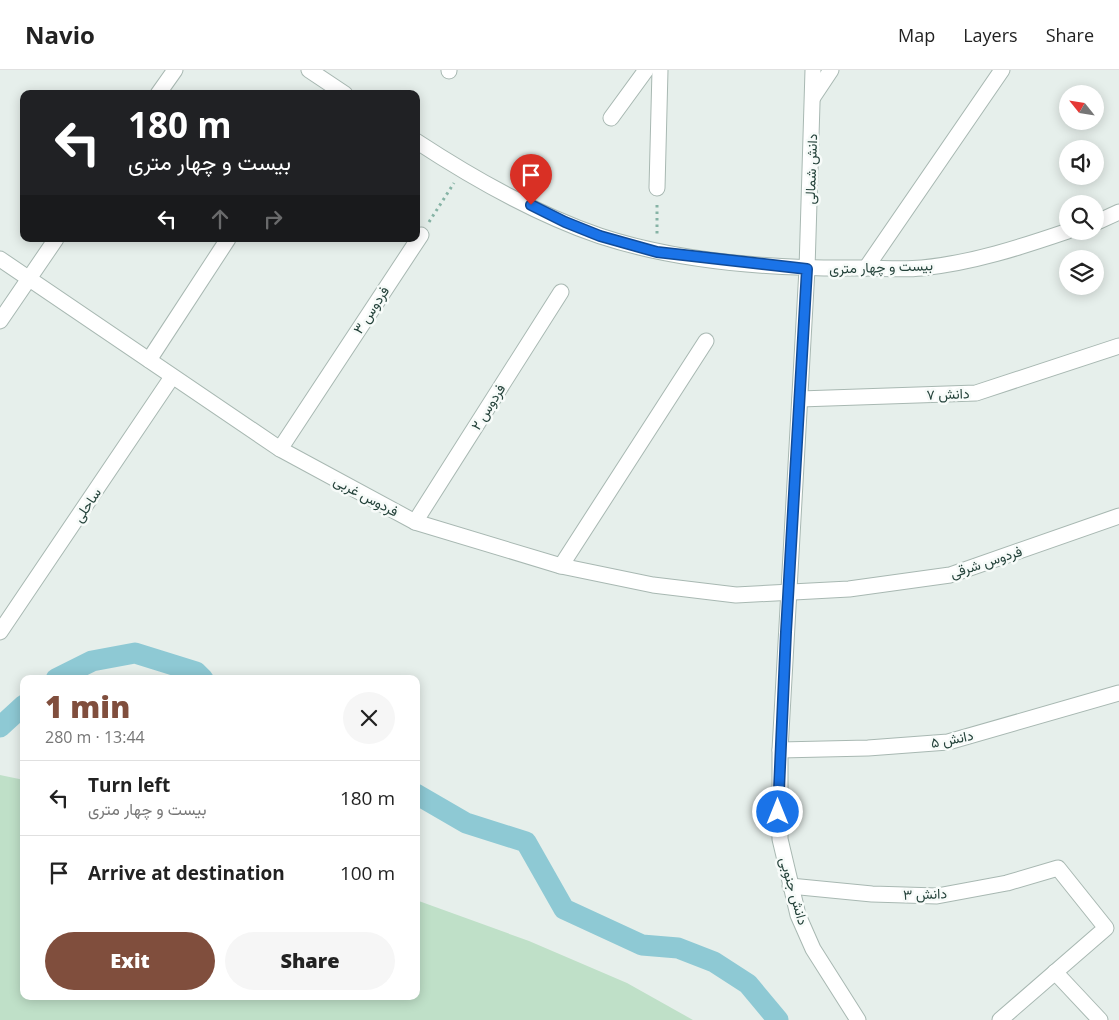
<!DOCTYPE html>
<html lang="en">
<head>
<meta charset="utf-8">
<style>
  body { margin:0; font-family:"Open Sans",Vazirmatn,sans-serif; background:#f6f6f6; color:#222; height:100vh; display:flex; flex-direction:column; font-size:19px; white-space:nowrap }
  * { box-sizing:border-box; margin:0 }
  p { font-size:16px; color:#767676 }
  .icon { flex:none; width:28px; height:28px; fill:none; stroke:currentColor; stroke-width:2; stroke-linecap:round; stroke-linejoin:round }
  .map { position:relative; flex:1; overflow:hidden }
  .sheet { position:absolute; left:20px; top:605px; width:400px; height:325px; display:flex; flex-direction:column; background:#fff; border-radius:10px; box-shadow:0 2px 12px #0003 }
  .sheet>* { flex:none }
  .banner { position:absolute; left:20px; top:20px; width:400px; height:152px; border-radius:10px; box-shadow:0 2px 12px #0003; background:#202124; color:#fff; overflow:hidden }
  .needle { width:32px; rotate:300deg }
  .controls { position:absolute; left:1059px; top:15px; display:grid; gap:10px }
  .controls a { display:grid; place-items:center; width:45px; height:45px; border-radius:50%; background:#fff; box-shadow:0 2px 12px #0003; font-size:25px }
  .pin { position:absolute; display:grid; place-items:center; width:42px; height:42px; color:#fff; margin:-51px -21px; border-radius:50% 50% 50% 0; rotate:-45deg; box-shadow:0 0 5px #0007 }
  .pin .icon { rotate:45deg }
  .me { position:absolute; width:55px; margin:-28px; rotate:0deg; stroke-linejoin:round; filter:drop-shadow(0 0 4px #0008) }
  .turn { display:flex; align-items:center; gap:18px; height:105px; padding:0 25px; font-size:22px }
  .turn .icon { width:65px; height:65px; stroke-width:2.5 }
  .turn b { display:block; font-size:35px; line-height:42px }
  .lanes { display:flex; align-items:center; height:48px; padding:0 25px; background:#0003; justify-content:center; gap:25px; direction:ltr }
  .lanes .off { opacity:.35 }
  .round { display:grid; place-items:center; flex:none; width:52px; height:52px; border-radius:26px; background:#f6f6f6 }
  .overview { display:flex; align-items:center; justify-content:space-between; height:85px; padding:0 25px }
  h1 { font-size:30px; font-weight:800; line-height:38px; color:#804e3d }
  .button { display:flex; gap:10px; margin-top:auto; padding:10px 25px }
  .button a { flex:1; height:58px; border-radius:30px; background:#804e3d; color:#fff; font-size:20px; font-weight:800; line-height:58px; text-align:center }
  .button a+a { background:#f6f6f6; color:#222 }
  ul { padding:0; list-style:none }
  li { display:flex; align-items:center; gap:15px; height:75px; padding:0 25px; border-top:1px solid #e0e0e0 }
  li div { flex:1 }
  li b { display:block; font-size:19px }
  li em { font-style:normal }
  header { display:flex; align-items:center; gap:30px; box-sizing:border-box; height:70px; padding:0 25px; background:#fff; border-bottom:1px solid #e0e0e0 }
  header strong { font-size:24px }
  nav { display:flex; gap:28px; margin-inline-start:auto; font-size:18px }
  .map>svg:first-child { display:block }
  .green { fill:#bfe0c8 }
  .lines { fill:none; stroke-linecap:round; stroke-linejoin:round }
  .canal { stroke:#8ec9d4; stroke-width:21 }
  .minor-casing { stroke:#a8b8b2; stroke-width:17 }
  .path { stroke:#86b3a5; stroke-width:3; stroke-dasharray:2.5 4; stroke-linecap:butt }
  .minor { stroke:#fff; stroke-width:15 }
  .route-casing { stroke:#114b97; stroke-width:12 }
  .route { stroke:#1a73e8; stroke-width:9 }
  .labels { text-anchor:middle; stroke-width:5; stroke-linejoin:round; paint-order:stroke }
  .street-label { font-size:14px; fill:#24423a; stroke:#f7fbf9 }
</style>
</head>
<body>
<header>
<strong>Navio</strong>
<nav><a>Map</a><a>Layers</a><a>Share</a></nav>
</header>
<div class="map">
<svg width="1119" height="950" viewBox="0 0 1119 950">
  <rect width="100%" height="100%" fill="#e6efeb"/>
  <path class="green" d="M0 705 24 710V926H416V830L529 871 627 913 693 950H0Z"/>
  <g class="lines">
    <g class="canal">
      <path d="M56 609 92 591 135 583 196 602 203 609"/>
      <path d="M0 657 24 635"/>
      <path d="M416 724 466 753 526 772 564 839 642 875 678 878 714 892 748 914 778 950"/>
    </g>
    <g class="minor-casing">
      <g id="minor">
        <path d="M309 0 345 24"/>
        <path d="M813 0 807 199 780 680V769L798 845 813 879 858 950"/>
        <path d="M449 1V0"/>
        <path d="M158 24 175 0"/>
        <path d="M813 27 831 0"/>
        <path d="M611 48 646 0"/>
        <path d="M416 71C471 107 538 145 600 166 682 193 776 199 862 198 882 198 902 200 922 198 972 193 1021 177 1068 161"/>
        <path d="M657 118 660 0"/>
        <path d="M1095 153 1119 142"/>
        <path d="M0 189 280 379 415 452 561 496 653 515 736 525 849 519 950 505 1119 446"/>
        <path d="M866 198 1002 0"/>
        <path d="M0 251 56 169"/>
        <path d="M149 290 228 169"/>
        <path d="M800 329 976 323 1119 276"/>
        <path d="M280 379 421 165"/>
        <path d="M415 452 561 222"/>
        <path d="M561 496 706 271"/>
        <path d="M0 562 172 307"/>
        <path d="M780 680 868 678 948 672 1119 623"/>
        <path d="M790 816 872 824 937 826 1007 813 1058 798 1106 858 1000 950"/>
        <path d="M1055 902 1100 950"/>
      </g>
    </g>
    <g class="path">
      <path d="M657 135V164"/>
      <path d="M429 152 454 113"/>
    </g>
    <use href="#minor" class="minor"/>
  </g>
  <g class="lines">
    <g class="route-casing">
      <path id="route" d="M531 135 565 152 600 166 657 182 807 199 786 562 778 742"/>
    </g>
    <use href="#route" class="route"/>
  </g>
  <g class="labels">
    <g class="street-label">
      <text transform="translate(811 99) rotate(-88)" y="5">دانش شمالی</text>
      <text transform="translate(881 197) rotate(-2)" y="5">بیست و چهار متری</text>
      <text transform="translate(371 240) rotate(-57)" y="5">فردوس ۳</text>
      <text transform="translate(948 324) rotate(-2)" y="5">دانش ۷</text>
      <text transform="translate(488 337) rotate(-58)" y="5">فردوس ۲</text>
      <text transform="translate(366 426) rotate(28)" y="5">فردوس غربی</text>
      <text transform="translate(87 435) rotate(-56)" y="5">ساحلی</text>
      <text transform="translate(986 492) rotate(-18)" y="5">فردوس شرقی</text>
      <text transform="translate(952 669) rotate(-11)" y="5">دانش ۵</text>
      <text transform="translate(794 821) rotate(74)" y="5">دانش جنوبی</text>
      <text transform="translate(925 824) rotate(-2)" y="5">دانش ۳</text>
    </g>
  </g>
</svg>
<div class="controls">
<a><svg class="needle" viewBox="-14 -14 28 28"><path d="M0-13l5 13h-10z" fill="#e53935"/><path d="M0 13l5-13h-10z" fill="#767676"/></svg></a>
<a><svg class="icon" aria-label="sound" viewBox="0 0 24 24"><path d="M4 9h4l5-4v14l-5-4H4zM17 9q2 3 0 6"/></svg></a>
<a><svg class="icon" aria-label="search" viewBox="0 0 24 24"><circle cx="10" cy="10" r="6"/><path d="M15 15l6 6"/></svg></a>
<a><svg class="icon" aria-label="layers" viewBox="0 0 24 24"><path d="M12 4l9 5-9 5-9-5zM3 14l9 5 9-5"/></svg></a>
</div>
<div class="pin" style="left:531px;top:135px;background:#d93025"><svg class="icon" aria-label="arrive" viewBox="0 0 24 24"><path d="M6 21V4h12l-3 4 3 4H6"/></svg></div>
<svg class="me" style="left:778px;top:742px" viewBox="-20 -20 40 40"><circle r="17" fill="#1a73e8" stroke="#fff" stroke-width="3"/><path d="M0-11L8 9 0 5-8 9z" fill="#fff"/></svg>
<div class="banner">
<div class="turn"><svg class="icon" aria-label="left" viewBox="0 0 24 24"><path d="M17 20v-9H6M10 6l-5 5 5 5"/></svg><div><b>180 m</b>بیست و چهار متری</div></div>
<div class="lanes"><svg class="icon" aria-label="left" viewBox="0 0 24 24"><path d="M17 20v-9H6M10 6l-5 5 5 5"/></svg><svg class="icon off" aria-label="ahead" viewBox="0 0 24 24"><path d="M12 20V5M6 11l6-6 6 6"/></svg><svg class="icon off" aria-label="right" viewBox="0 0 24 24"><path d="M7 20v-9h11M14 6l5 5-5 5"/></svg></div>
</div>
<section class="sheet">
<div class="overview"><div><h1>1 min</h1><p>280 m · 13:44</p></div><a class="round"><svg class="icon" aria-label="close" viewBox="0 0 24 24"><path d="M6 6l12 12M18 6L6 18"/></svg></a></div>
<ul>
<li><svg class="icon" aria-label="left" viewBox="0 0 24 24"><path d="M17 20v-9H6M10 6l-5 5 5 5"/></svg><div><b>Turn left</b><p>بیست و چهار متری</p></div><em>180 m</em></li>
<li><svg class="icon" aria-label="arrive" viewBox="0 0 24 24"><path d="M6 21V4h12l-3 4 3 4H6"/></svg><div><b>Arrive at destination</b></div><em>100 m</em></li>
</ul>
<div class="button"><a>Exit</a><a>Share</a></div>
</section>
</div>
</body>
</html>
